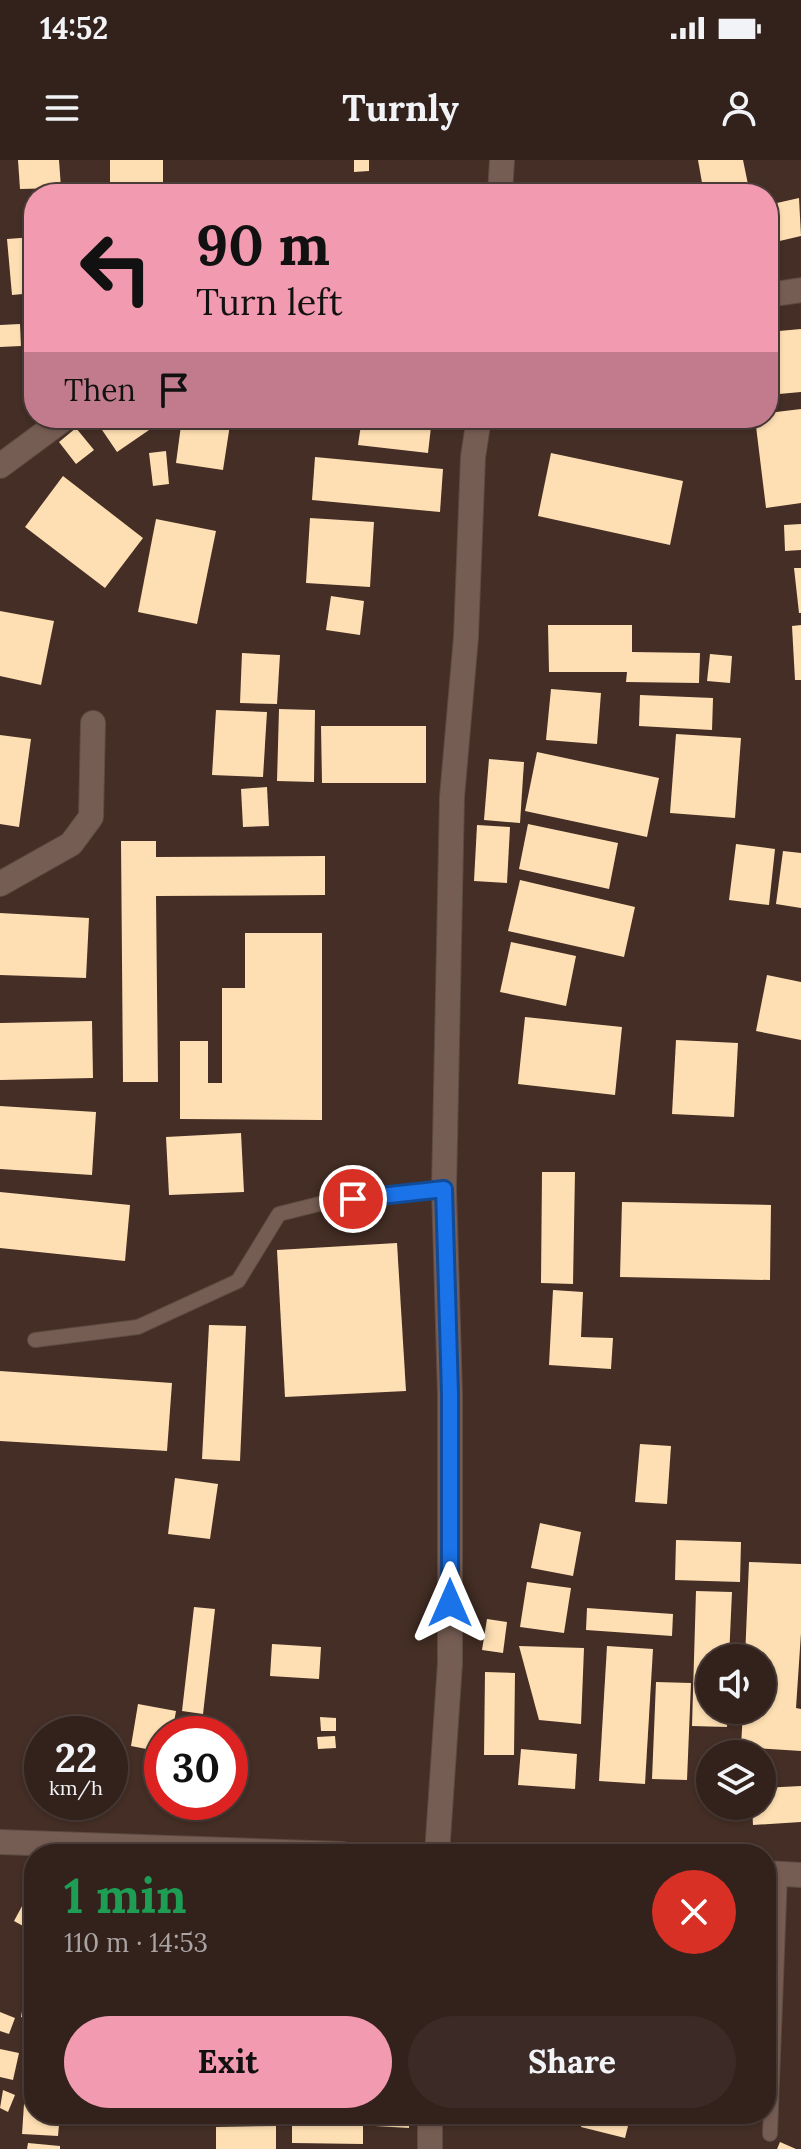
<!DOCTYPE html>
<html lang="en">
<head>
<meta charset="utf-8">
<style>
  body { margin:0; font-family:Lora,serif; background:#3b2a25; color:#f1f3f6; height:100vh; display:flex; flex-direction:column; font-size:30px; white-space:nowrap }
  * { box-sizing:border-box; margin:0 }
  p { font-size:26px; color:#a9a4a3 }
  .icon { flex:none; width:44px; height:44px; fill:none; stroke:currentColor; stroke-width:2; stroke-linecap:round; stroke-linejoin:round }
  .map { position:relative; flex:1; overflow:hidden }
  .details { position:absolute; left:24px; top:1684px; width:752px; height:280px; display:flex; flex-direction:column; background:#33221c; border-radius:32px; box-shadow:0 2px 6px #0004,0 0 0 2px #4e3f3b }
  .details>* { flex:none }
  .guide { position:absolute; left:24px; top:24px; width:754px; height:244px; border-radius:32px; box-shadow:0 2px 6px #0004,0 0 0 2px #4e3f3b; background:#f29aaf; color:#111; overflow:hidden }
  .tools { position:absolute; left:696px; top:1484px; display:grid; gap:16px }
  .tools a { display:grid; place-items:center; width:80px; height:80px; border-radius:50%; background:#33221c; box-shadow:0 2px 6px #0004,0 0 0 2px #4e3f3b; font-size:40px }
  .speed { position:absolute; left:24px; top:1556px; display:flex; gap:16px; font-size:40px; font-weight:700; text-align:center }
  .speed>* { display:grid; place-content:center; width:104px; height:104px; border-radius:50%; background:#33221c; box-shadow:0 2px 6px #0004,0 0 0 2px #4e3f3b; line-height:1 }
  .speed small { font-size:20px; font-weight:400 }
  .speed .limit { border:12px solid #d22; background:#fff; color:#111 }
  .pin { position:absolute; display:grid; place-items:center; width:68px; height:68px; color:#fff; margin:-34px; border:4px solid #fff; border-radius:50%; box-shadow:0 2px 8px #0007 }
  .me { position:absolute; width:88px; margin:-44px; rotate:0deg; stroke-linejoin:round; filter:drop-shadow(0 0 6px #0008) }
  .turn { display:flex; align-items:center; gap:28px; height:168px; padding:0 40px; font-size:36px }
  .turn .icon { width:104px; height:104px; stroke-width:2.5 }
  .turn b { display:block; font-size:56px; line-height:68px }
  .then { display:flex; align-items:center; height:76px; padding:0 40px; background:#0003; gap:16px; font-size:30px }
  .round { display:grid; place-items:center; flex:none; width:84px; height:84px; border-radius:42px; background:#3b2a25 }
  .overview { display:flex; align-items:center; justify-content:space-between; height:136px; padding:0 40px }
  h1 { font-size:48px; font-weight:700; line-height:60px; color:#1e9e55 }
  .primary-button { display:flex; gap:16px; margin-top:auto; padding:16px 40px }
  .primary-button a { flex:1; height:92px; border-radius:48px; background:#f29aaf; color:#111; font-size:32px; font-weight:700; line-height:92px; text-align:center }
  .primary-button a+a { background:#3b2a25; color:#f1f3f6 }
  .status { display:flex; justify-content:space-between; align-items:center; height:56px; padding:0 40px; background:#33221c; direction:ltr }
  .status svg { height:22px; fill:currentColor }
  header { display:flex; justify-content:space-between; align-items:center; height:104px; padding:0 40px; background:#33221c; font-size:36px; font-weight:700 }
  .map>svg:first-child { display:block }
  .building { fill:#fedfb3 }
  .lines { fill:none; stroke-linecap:round; stroke-linejoin:round }
  .lane-casing { stroke:#5d4a42; stroke-width:16 }
  .street-casing { stroke:#5d4a42; stroke-width:26 }
  .secondary-casing { stroke:#5d4a42; stroke-width:26 }
  .lane { stroke:#765d53; stroke-width:14 }
  .street { stroke:#765d53; stroke-width:24 }
  .secondary { stroke:#765d53; stroke-width:24 }
  .route-casing { stroke:#114b97; stroke-width:20 }
  .route { stroke:#1a73e8; stroke-width:14 }
</style>
</head>
<body>
<div class="status"><b>14:52</b><svg viewBox="0 0 49 12"><path d="M0 12V9h3v3zM5 12V6h3v6zM10 12V3h3v9zM15 12V0h3v12zM26 1h20v11H26zM47 4h2v5h-2z"/></svg></div>
<header><svg class="icon" aria-label="menu" viewBox="0 0 24 24"><path d="M4 6h16M4 12h16M4 18h16"/></svg>Turnly<svg class="icon" aria-label="person" viewBox="0 0 24 24"><circle cx="12" cy="8" r="4"/><path d="M4 21q1-7 8-7t8 7"/></svg></header>
<div class="map">
<svg width="801" height="1989" viewBox="0 0 801 1989">
  <rect width="100%" height="100%" fill="#442e25"/>
  <g class="building">
    <path d="M18 0H59L61 28 20 29Z"/>
    <rect x="110" y="0" width="53" height="34"/>
    <path d="M354 0H369V11L354 12Z"/>
    <path d="M698 0H743L750 34H704Z"/>
    <path d="M681 25 682 34H647L646 28Z"/>
    <path d="M799 38 801 76 771 83 768 45Z"/>
    <path d="M34 77V133L12 135 7 79Z"/>
    <path d="M20 164 21 186 0 187V165Z"/>
    <path d="M801 169V232L768 235V172Z"/>
    <path d="M801 249V343L766 348 755 258H768V253Z"/>
    <path d="M100 258H145L152 268 117 292 96 261Z"/>
    <path d="M182 258H231L223 310 176 303Z"/>
    <path d="M362 258H432L428 293 358 285Z"/>
    <path d="M76 268 94 290 76 304 59 282Z"/>
    <path d="M166 291 169 324 153 326 149 293Z"/>
    <path d="M551 293 683 321 670 385 538 356Z"/>
    <path d="M315 297 443 309 440 352 312 340Z"/>
    <path d="M63 316 143 378 105 428 25 367Z"/>
    <path d="M310 358 374 362 370 427 306 423Z"/>
    <path d="M156 359 216 371 197 464 138 452Z"/>
    <path d="M801 364V390L785 391 784 365Z"/>
    <path d="M794 408H801V453H799Z"/>
    <path d="M331 436 364 441 360 475 326 470Z"/>
    <path d="M0 451 54 461 41 525 0 516Z"/>
    <path d="M548 465H632V492L700 493 699 523 626 522 627 512H549Z"/>
    <path d="M801 465V520H795L792 466Z"/>
    <path d="M242 493 280 495 277 544 240 543Z"/>
    <path d="M710 494 732 496 730 523 707 521Z"/>
    <path d="M551 529 601 533 597 584 546 580Z"/>
    <path d="M640 535 713 538 712 570 639 566Z"/>
    <path d="M279 549 315 550 314 622 277 621Z"/>
    <path d="M216 550 267 552 263 617 212 615Z"/>
    <path d="M321 566H426V623H322Z"/>
    <path d="M676 574 741 578 735 658 670 653Z"/>
    <path d="M0 575 31 579 19 667 0 664Z"/>
    <path d="M537 592 659 618 647 677 525 651Z"/>
    <path d="M489 599 524 602 520 663 484 660Z"/>
    <path d="M267 627 269 666 243 667 241 629Z"/>
    <path d="M528 664 618 683 609 729 519 709Z"/>
    <path d="M477 665 510 667 507 723 474 721Z"/>
    <path d="M121 681H156V697L325 696V735L156 736 158 922H123Z"/>
    <path d="M736 684 775 689 769 745 729 740Z"/>
    <path d="M783 691 801 693V748L776 744Z"/>
    <path d="M520 720 635 747 624 797 508 771Z"/>
    <path d="M0 753 89 758 86 818 0 815Z"/>
    <path d="M245 773H322V960L180 959V881H208V923H222V828H245Z"/>
    <path d="M511 782 576 796 566 846 500 832Z"/>
    <path d="M767 815 801 822V880L756 871Z"/>
    <path d="M525 857 622 867 615 935 518 924Z"/>
    <path d="M92 861 93 918 0 920V863Z"/>
    <path d="M676 880 738 883 734 957 672 954Z"/>
    <path d="M0 946 96 952 92 1015 0 1009Z"/>
    <path d="M241 973 244 1032 169 1035 166 977Z"/>
    <path d="M542 1012H575L573 1124 541 1123Z"/>
    <path d="M0 1032 130 1045 125 1101 0 1088Z"/>
    <path d="M622 1042 771 1045 770 1120 620 1117Z"/>
    <path d="M397 1083 406 1231 285 1237 277 1090Z"/>
    <path d="M553 1130 583 1132 581 1177 613 1178 611 1209 549 1205Z"/>
    <path d="M209 1165 246 1166 240 1301 202 1299Z"/>
    <path d="M0 1211 172 1223 167 1291 0 1281Z"/>
    <path d="M640 1284 671 1286 667 1344 635 1342Z"/>
    <path d="M175 1318 218 1324 210 1379 168 1374Z"/>
    <path d="M540 1363 581 1372 573 1416 531 1408Z"/>
    <path d="M676 1380 741 1382 740 1422 675 1420Z"/>
    <path d="M749 1402 801 1404V1473L796 1548 801 1549V1591L741 1587 743 1550H762V1498H745Z"/>
    <path d="M527 1422 571 1428 564 1473 520 1467Z"/>
    <path d="M696 1431 732 1432 729 1498H710V1550H728L727 1567 692 1566Z"/>
    <path d="M194 1447 215 1449 203 1554 182 1551Z"/>
    <path d="M587 1448 673 1454 672 1476 586 1470Z"/>
    <path d="M487 1459 507 1462 503 1493 482 1490Z"/>
    <path d="M272 1484 321 1487 319 1519 270 1516Z"/>
    <path d="M519 1486 584 1488 581 1564 539 1560Z"/>
    <path d="M607 1486 653 1489 645 1624 599 1621Z"/>
    <path d="M485 1512 515 1513 514 1595H484Z"/>
    <path d="M656 1522 691 1523 687 1620 652 1619Z"/>
    <path d="M138 1544 176 1551 172 1574H162V1592L131 1586Z"/>
    <path d="M320 1557 336 1558V1571H321Z"/>
    <path d="M335 1576 336 1588 318 1589 317 1577Z"/>
    <path d="M521 1589 577 1594 575 1629 518 1625Z"/>
    <path d="M801 1626V1662L753 1665 752 1646H762V1628Z"/>
    <path d="M34 1724V1772L14 1761Z"/>
    <path d="M25 1834 34 1836V1860L21 1857Z"/>
    <path d="M0 1852 15 1858 9 1874 0 1871Z"/>
    <path d="M24 1867 34 1868V1885H23Z"/>
    <path d="M0 1889 19 1893 13 1920 0 1917Z"/>
    <path d="M3 1930 15 1935 8 1952 0 1948Z"/>
    <path d="M24 1944 34 1945V1954H60L58 1976 22 1974Z"/>
    <path d="M77 1954H99L98 1961 77 1959Z"/>
    <path d="M238 1954H278L277 1962Z"/>
    <path d="M292 1954H363V1984L292 1983Z"/>
    <path d="M376 1954H410L409 1968 375 1966Z"/>
    <path d="M584 1954H631L625 1978 581 1967Z"/>
    <path d="M276 1966V1989H216V1967Z"/>
    <path d="M780 1982 796 1989H777Z"/>
    <path d="M28 1983 60 1986V1989H27Z"/>
  </g>
  <g class="lines">
    <g class="lane-casing">
      <g id="lane">
        <path d="M35 1180 138 1167 238 1121 279 1054 323 1043 444 1029"/>
        <path d="M770 1974 780 1714"/>
      </g>
    </g>
    <g class="street-casing">
      <g id="street">
        <path d="M500 34 502 0"/>
        <path d="M768 135 801 130"/>
        <path d="M0 306 65 258"/>
        <path d="M0 724 71 684 91 657 93 563"/>
        <path d="M437 1694 450 1503V1234L444 1029 452 637 466 477 473 297 479 258"/>
        <path d="M430 1989V1954"/>
      </g>
    </g>
    <g class="secondary-casing">
      <g id="secondary">
        <path d="M0 1682 342 1694"/>
        <path d="M766 1713 801 1715"/>
      </g>
    </g>
    <use href="#lane" class="lane"/>
    <use href="#street" class="street"/>
    <use href="#secondary" class="secondary"/>
  </g>
  <g class="lines">
    <g class="route-casing">
      <path id="route" d="M353 1039 444 1029 450 1234V1443"/>
    </g>
    <use href="#route" class="route"/>
  </g>
</svg>
<div class="tools">
<a><svg class="icon" aria-label="sound" viewBox="0 0 24 24"><path d="M4 9h4l5-4v14l-5-4H4zM17 9q2 3 0 6"/></svg></a>
<a><svg class="icon" aria-label="layers" viewBox="0 0 24 24"><path d="M12 4l9 5-9 5-9-5zM3 14l9 5 9-5"/></svg></a>
</div>
<div class="speed"><div>22<small>km/h</small></div><div class="limit">30</div></div>
<div class="pin" style="left:353px;top:1039px;background:#d93025"><svg class="icon" aria-label="arrive" viewBox="0 0 24 24"><path d="M6 21V4h12l-3 4 3 4H6"/></svg></div>
<svg class="me" style="left:450px;top:1443px" viewBox="-20 -20 40 40"><path d="M0-17L14 15 0 8-14 15z" fill="#1a73e8" stroke="#fff" stroke-width="4"/></svg>
<div class="guide">
<div class="turn"><svg class="icon" aria-label="left" viewBox="0 0 24 24"><path d="M17 20v-9H6M10 6l-5 5 5 5"/></svg><div><b>90 m</b>Turn left</div></div>
<div class="then">Then<svg class="icon" aria-label="arrive" viewBox="0 0 24 24"><path d="M6 21V4h12l-3 4 3 4H6"/></svg></div>
</div>
<section class="details">
<div class="overview"><div><h1>1 min</h1><p>110 m · 14:53</p></div><a class="round" style="background:#d93025;color:#fff"><svg class="icon" aria-label="close" viewBox="0 0 24 24"><path d="M6 6l12 12M18 6L6 18"/></svg></a></div>
<div class="primary-button"><a>Exit</a><a>Share</a></div>
</section>
</div>
</body>
</html>
